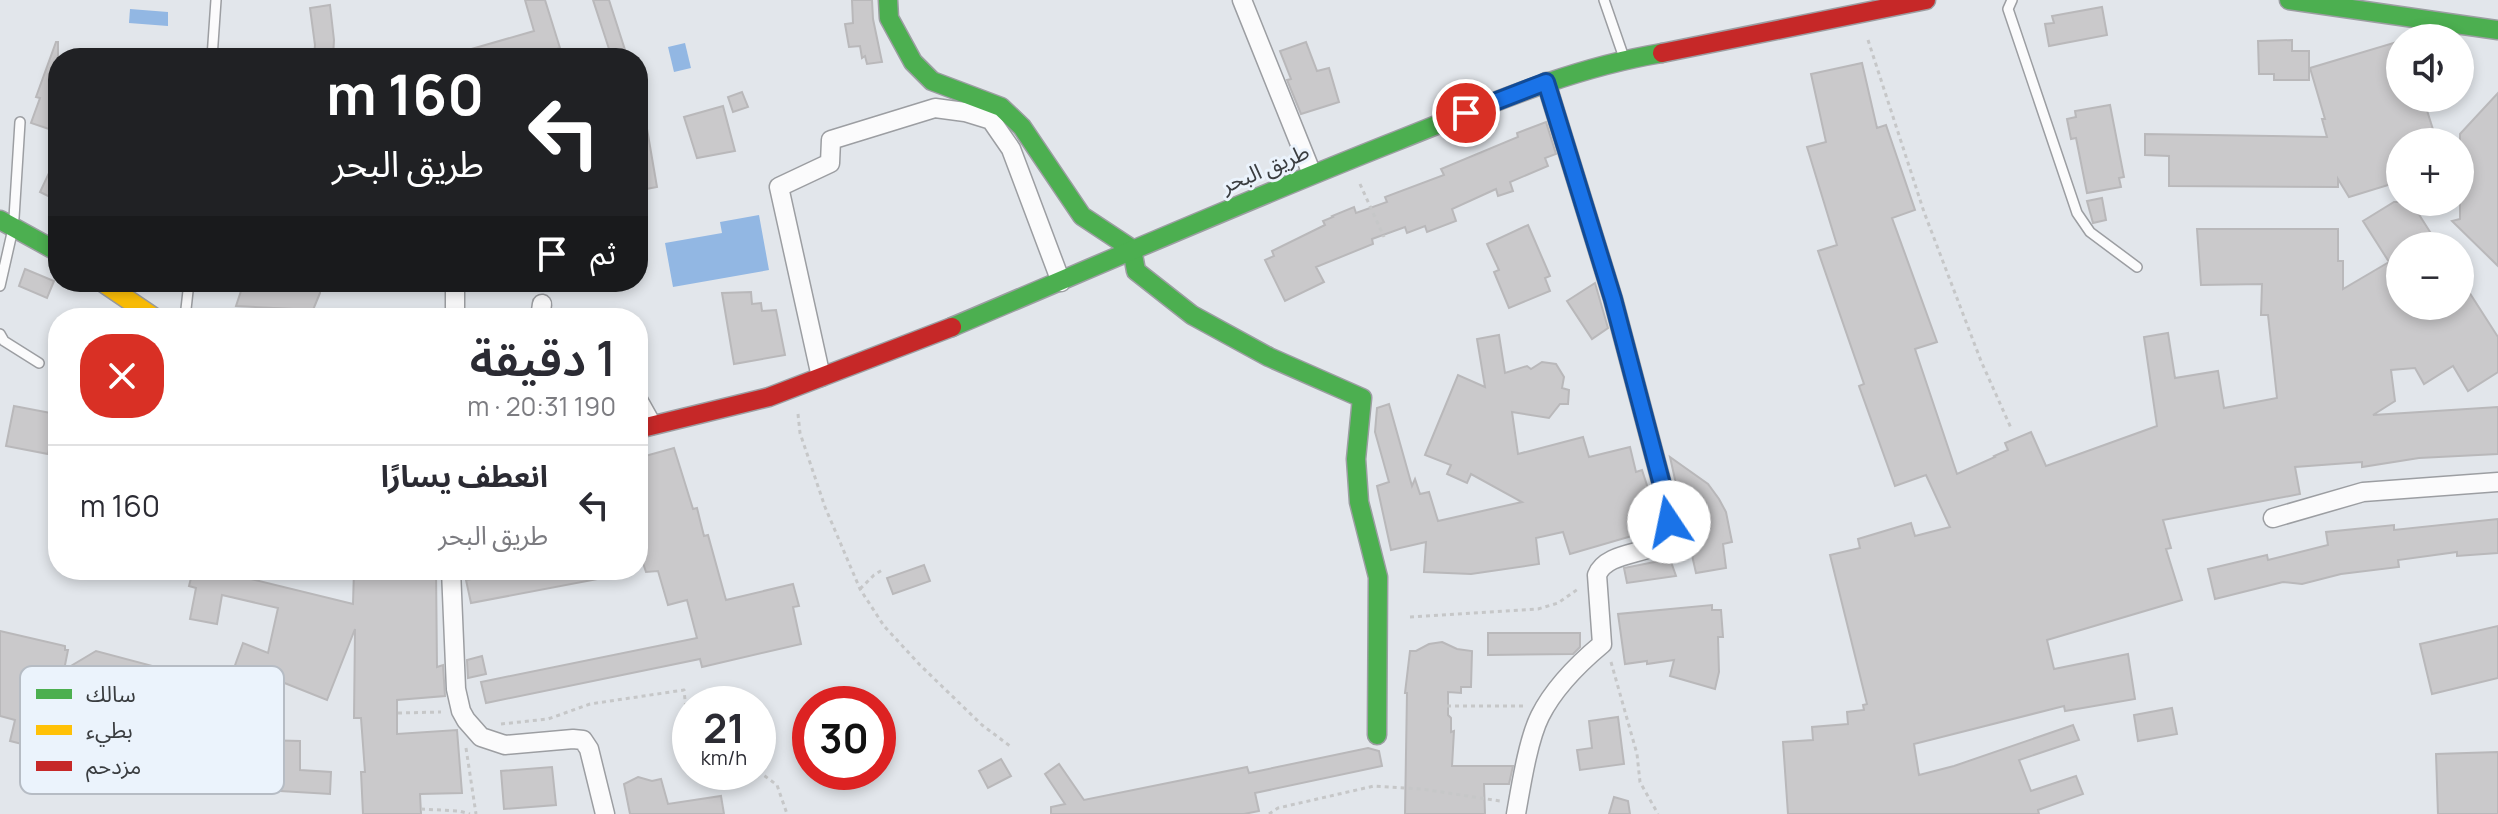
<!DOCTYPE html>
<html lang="ar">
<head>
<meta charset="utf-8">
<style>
  body { margin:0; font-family:Manrope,"Noto Sans Arabic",sans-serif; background:#f2f2f3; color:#2b2b33; direction:rtl; height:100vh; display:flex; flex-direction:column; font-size:30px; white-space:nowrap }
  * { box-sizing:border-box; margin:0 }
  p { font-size:26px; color:#7c7c81 }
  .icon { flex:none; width:44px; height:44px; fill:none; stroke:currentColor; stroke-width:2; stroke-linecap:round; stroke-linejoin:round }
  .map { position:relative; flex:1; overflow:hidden; direction:ltr }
  .drawer { position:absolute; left:48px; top:308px; width:600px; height:272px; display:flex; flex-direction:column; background:#fff; border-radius:32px; box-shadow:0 4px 12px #0003; direction:rtl }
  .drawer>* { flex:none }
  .hud { position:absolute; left:48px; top:48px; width:600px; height:244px; border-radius:32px; box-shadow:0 4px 12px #0003; direction:rtl; background:#202124; color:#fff; overflow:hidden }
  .tools { position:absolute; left:2386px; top:24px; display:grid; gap:16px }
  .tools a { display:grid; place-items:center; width:88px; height:88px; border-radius:50%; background:#fff; box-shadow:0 4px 12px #0003; font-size:40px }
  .speed { position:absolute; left:672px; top:686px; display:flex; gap:16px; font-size:40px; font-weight:700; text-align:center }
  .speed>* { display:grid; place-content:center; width:104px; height:104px; border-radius:50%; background:#fff; box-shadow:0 4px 12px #0003; line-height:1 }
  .speed small { font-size:20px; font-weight:400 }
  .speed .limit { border:12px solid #d22; background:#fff; color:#111 }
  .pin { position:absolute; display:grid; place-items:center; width:68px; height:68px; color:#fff; margin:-34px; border:4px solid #fff; border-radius:50%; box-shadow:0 2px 8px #0007 }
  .me { position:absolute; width:88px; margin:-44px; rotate:349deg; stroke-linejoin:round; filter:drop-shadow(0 0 6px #0008) }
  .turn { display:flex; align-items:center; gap:28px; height:168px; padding:0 32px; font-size:36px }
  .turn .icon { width:104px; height:104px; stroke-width:2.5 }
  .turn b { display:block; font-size:56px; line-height:68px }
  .then { display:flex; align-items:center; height:76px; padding:0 32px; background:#0003; gap:16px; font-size:30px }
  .round { display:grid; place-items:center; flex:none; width:84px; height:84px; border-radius:32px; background:#f2f2f3 }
  .head { display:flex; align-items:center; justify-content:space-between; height:136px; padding:0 32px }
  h1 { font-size:48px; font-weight:600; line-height:60px }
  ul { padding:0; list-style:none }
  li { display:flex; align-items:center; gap:24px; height:120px; padding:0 32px; border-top:2px solid #e1e1e2 }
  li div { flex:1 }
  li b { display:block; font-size:30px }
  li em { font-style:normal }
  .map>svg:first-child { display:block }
  .water { fill:#92b7e3 }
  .building { fill:#cac9cb; stroke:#b9b8ba; stroke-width:2 }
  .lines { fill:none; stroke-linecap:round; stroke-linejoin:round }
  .lane-casing { stroke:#9c9ea2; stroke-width:12 }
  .street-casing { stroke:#9c9ea2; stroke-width:21 }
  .fast-casing { stroke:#9c9ea2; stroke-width:21 }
  .slow-casing { stroke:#9c9ea2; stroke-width:21 }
  .jam-casing { stroke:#9c9ea2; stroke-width:21 }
  .path { stroke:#c6c7c8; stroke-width:3; stroke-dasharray:4 4; stroke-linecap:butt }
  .lane { stroke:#fbfbfc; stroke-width:9 }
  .street { stroke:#fbfbfc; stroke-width:18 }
  .fast { stroke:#4caf50; stroke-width:18 }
  .slow { stroke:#ffc107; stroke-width:18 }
  .jam { stroke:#c62828; stroke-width:18 }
  .route-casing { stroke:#114b97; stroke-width:20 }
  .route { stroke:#1a73e8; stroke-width:14 }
  .labels { text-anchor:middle; stroke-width:6; stroke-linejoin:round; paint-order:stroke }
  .street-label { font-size:22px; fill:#3a3d40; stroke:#ebf3fc }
  .key { fill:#ebf3fc; stroke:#b6bcc4; stroke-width:2 }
  .key-label { font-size:22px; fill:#3a3d40 }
</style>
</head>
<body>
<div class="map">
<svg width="2498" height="814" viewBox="0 0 2498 814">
  <rect width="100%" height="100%" fill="#e2e6eb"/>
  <g class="water">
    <path d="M130 9 168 12V26L129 23Z"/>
    <path d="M685 43 691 68 674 72 668 47Z"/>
    <path d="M759 215 769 270 673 287 665 243 722 233 720 222Z"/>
  </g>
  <g class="building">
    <path d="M525 0H545L560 48 526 58H454V54L534 31Z"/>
    <path d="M593 0H609L625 50 611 55Z"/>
    <path d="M852 0H872L873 19 882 62 867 64 865 56 862 58 860 46 849 47 845 24 853 23Z"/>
    <path d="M330 5 334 40 333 57 314 56 315 45 310 8Z"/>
    <path d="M2102 7 2107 35 2049 46 2045 24 2054 23 2052 16Z"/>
    <path d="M2292 40V51H2309V80H2274V74H2259L2258 41Z"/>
    <path d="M2400 41V98H2423L2437 142H2400V158L2388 167 2398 182 2349 197 2338 179V187L2169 186V156L2145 155V134L2327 137 2322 119H2325L2310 68Z"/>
    <path d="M56 42H58V132L31 123 40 98 36 97Z"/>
    <path d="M1306 42 1317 71 1329 68 1339 102 1301 114 1287 80 1291 79 1280 51Z"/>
    <path d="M1862 63 1877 128 1886 125 1915 210 1892 218 1937 342 1915 349 1957 474 1995 457 1994 456 2008 450 2005 443 2031 432 2046 466 2157 426 2144 337 2168 333 2175 378 2218 371 2224 408 2277 398 2268 315H2261L2262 284 2201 285 2197 229H2338V261H2343V289L2389 262 2363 221 2394 202H2411L2439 246H2400V306H2460V278L2498 337V372L2468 391 2453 366 2424 384 2415 368 2391 370 2395 401 2373 415 2498 407V454L2419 458 2362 467V462L2295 467 2300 494 2163 520 2171 548 2166 549 2182 600 2047 640 2054 669 2128 654 2135 699 2065 711 2064 706 1914 744 1919 775 1954 766 2073 725 2079 740 2019 760 2031 791 2076 776 2083 794 2038 810 2039 814H1788L1783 742 1813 740 1812 727 1848 724 1847 712 1864 710 1863 705 1867 704 1830 555 1860 548 1858 539 1911 523 1915 536 1950 527 1926 475 1895 486 1859 386 1864 384 1818 251 1837 245 1807 147 1826 142 1811 74Z"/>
    <path d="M742 92 748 107 733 112 728 97Z"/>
    <path d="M2498 93V266L2452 221 2460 219V134Z"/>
    <path d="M2110 105 2124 177 2119 178 2121 187 2087 193 2076 138 2071 139 2067 119 2076 117 2075 111Z"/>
    <path d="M723 106 735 151 697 158 684 117Z"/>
    <path d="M1546 122 1556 154 1545 158 1548 166 1510 182 1513 191 1498 196 1496 189 1452 209 1456 221 1427 232 1425 226 1407 233 1405 227 1372 239 1373 244 1316 267 1324 282 1285 301 1265 260 1274 256 1272 251 1325 225 1323 221 1333 217 1332 216 1354 207 1356 213 1387 202 1385 197 1444 175 1441 169 1518 137 1517 133Z"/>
    <path d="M646 123 657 187 641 190 638 169V124Z"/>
    <path d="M58 154V201L40 192Z"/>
    <path d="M2102 198 2106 220 2093 223 2087 201Z"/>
    <path d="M1528 225 1550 276 1545 278 1550 291 1509 308 1494 272 1499 270 1487 244Z"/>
    <path d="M25 269 54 281 47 298 19 286Z"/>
    <path d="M244 282H320V293L313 310 236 306Z"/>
    <path d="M1595 283 1608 328 1592 339 1567 301Z"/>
    <path d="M751 292 752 304 761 303 762 311 776 310 785 355 734 364 722 293Z"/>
    <path d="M1499 335 1505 373 1527 366 1531 369 1542 362 1556 364 1564 377 1562 388 1569 390 1568 404H1560L1549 418 1512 412 1518 454 1583 437 1589 457 1630 447 1636 472 1642 470 1656 513V529L1570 554 1563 532 1536 538 1539 564 1471 574 1424 572 1426 542 1391 550 1377 486 1389 482 1375 432 1377 408 1389 404 1412 486 1415 479 1420 494 1429 492 1438 521 1522 502 1471 474 1467 483 1447 474 1451 465 1425 455 1458 375 1485 387 1477 339Z"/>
    <path d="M14 406 56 414 48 454 6 446Z"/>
    <path d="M674 448 693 509 697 508 704 536 708 535 726 600 793 584 799 606 793 607 801 644 702 667 700 659 486 703 481 682 697 638 687 600 668 605 658 571 646 572 640 554 645 552 638 528V458Z"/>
    <path d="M1670 457 1708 484 1719 499 1726 512 1732 542 1723 544 1726 568 1696 573Z"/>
    <path d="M2498 519V553L2457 556V552L2398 560 2399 567 2341 574 2302 584 2283 582 2215 599 2208 569 2267 555 2268 560 2328 545 2326 532 2394 525V530Z"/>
    <path d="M1670 559 1676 576 1627 583 1624 568Z"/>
    <path d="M924 565 930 581 893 594 887 578Z"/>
    <path d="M193 570H214L353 604 354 570H436L437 667 443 665 445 696 397 700V734L457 730 462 793 420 794 421 814H363L361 772H365L361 718H354L355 629 327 700 277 680 276 704 211 699 212 681 229 682 243 643 268 653 278 608 222 595 217 624 190 619 196 588 189 586Z"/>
    <path d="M521 570H602L603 578 471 603 466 580Z"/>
    <path d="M1712 605V610H1721L1723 637H1718L1719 672 1715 689 1670 676 1674 660 1647 664V661L1625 664 1618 614Z"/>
    <path d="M2498 626V678L2432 694 2420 644Z"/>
    <path d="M0 631 65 646V650H68L64 670 96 651 164 669 168 676 158 710 172 713 166 739 169 740 165 757 140 752 134 777 61 760 62 754 10 741 15 720 0 716Z"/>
    <path d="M1488 633H1580V647L1573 654 1488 655Z"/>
    <path d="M1442 642 1457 649 1472 651 1471 687H1461V693L1448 692V715L1451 718V732L1454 731 1452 766H1513L1509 784H1484L1485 814H1405L1407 693H1405L1410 651H1416L1429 644Z"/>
    <path d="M482 656 486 674 468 678 467 660Z"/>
    <path d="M2172 708 2177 734 2138 741 2134 715Z"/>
    <path d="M1618 717 1624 764 1580 770 1577 750 1592 748 1589 721Z"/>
    <path d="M261 740 300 741V770L331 772 330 794 193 786 194 763 261 767Z"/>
    <path d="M1368 748 1379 751 1382 766 1255 793 1259 811 1244 814H1051V807L1065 804 1045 774 1059 764 1084 800 1247 767 1249 773Z"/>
    <path d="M2498 752V814H2438L2436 754Z"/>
    <path d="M1001 759 1011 776 988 788 979 771Z"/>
    <path d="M552 767 556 805 504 809 501 771Z"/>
    <path d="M638 777 652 781 661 779 668 804 721 796 724 814H630L624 784Z"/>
    <path d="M1614 797 1628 801 1630 814H1609Z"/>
  </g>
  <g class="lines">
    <g class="lane-casing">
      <g id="lane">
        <path d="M1604 0 1622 52"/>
        <path d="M2012 0 2008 9 2077 213 2090 232 2137 267"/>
        <path d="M212 58 216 0"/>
        <path d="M14 218 20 122"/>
        <path d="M0 286 12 233"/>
        <path d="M185 318 189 282"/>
        <path d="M0 334 4 341 39 363"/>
      </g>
    </g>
    <g class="street-casing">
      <g id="street">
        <path d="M1242 0 1312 174"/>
        <path d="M455 318V282"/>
        <path d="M540 318 542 304"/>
        <path d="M821 377 779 187 830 163 831 140 935 108 965 112 991 120 1011 149 1061 282"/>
        <path d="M638 400 652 425"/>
        <path d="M2273 518 2363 492 2498 482"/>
        <path d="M451 570 456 689 461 711 466 720 481 737 505 745 573 739 583 740 589 749 605 814"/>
        <path d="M1516 814C1521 786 1528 740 1540 716 1554 688 1578 664 1602 644L1597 575C1608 547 1664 557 1668 532 1670 522 1667 510 1666 500L1613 299 1546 82"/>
      </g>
    </g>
    <g class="fast-casing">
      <g id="fast">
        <path d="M888 0 889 18 913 62 932 81 1001 107 1022 127 1082 216 1132 249 1136 271 1192 315 1269 357 1362 398 1356 459 1359 502 1378 577 1377 735"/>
        <path d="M2289 0 2498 30"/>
        <path d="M0 220 58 252"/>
        <path d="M952 327C1101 264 1249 199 1399 140 1485 106 1570 68 1662 53"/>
      </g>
    </g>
    <g class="slow-casing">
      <path id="slow" d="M102 282 155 318"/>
    </g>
    <g class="jam-casing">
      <g id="jam">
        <path d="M1662 53 1926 0"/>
        <path d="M638 429 769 397 952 327"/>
      </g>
    </g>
    <g class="path">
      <path d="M1868 40 1924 212 1981 361 2011 428"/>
      <path d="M1360 184 1384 237"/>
      <path d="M798 414 800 433 825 507 860 589 884 626 920 665 982 725 1010 746"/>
      <path d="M860 589 874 575 884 569"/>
      <path d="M1410 617 1538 609 1558 603 1578 589"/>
      <path d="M1611 662 1637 754 1640 782 1658 814"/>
      <path d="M1447 706H1526"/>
      <path d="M398 713 441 712"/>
      <path d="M501 724 548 719 590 704 684 690 686 709 690 721"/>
      <path d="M466 748 476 814"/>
      <path d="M758 771 777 785 787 814"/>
      <path d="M421 809 459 811 470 814"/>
      <path d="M1269 814 1278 808 1374 786 1422 789 1500 801"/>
    </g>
    <use href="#lane" class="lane"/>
    <use href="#street" class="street"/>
    <use href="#fast" class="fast"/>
    <use href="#slow" class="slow"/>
    <use href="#jam" class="jam"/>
  </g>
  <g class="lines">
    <g class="route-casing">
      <path id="route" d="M1466 113 1546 82 1613 299 1666 500 1669 522"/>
    </g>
    <use href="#route" class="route"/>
  </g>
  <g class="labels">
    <g class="street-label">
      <text transform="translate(1265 168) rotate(-23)" y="8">طريق البحر</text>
    </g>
  </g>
  <rect x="20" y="666" width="264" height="128" rx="12" class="key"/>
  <rect x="36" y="689" width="36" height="10" fill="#4caf50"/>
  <rect x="36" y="725" width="36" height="10" fill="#ffc107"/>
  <rect x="36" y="761" width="36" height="10" fill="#c62828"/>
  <g class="key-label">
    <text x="86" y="702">سالك</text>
    <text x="86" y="738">بطيء</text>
    <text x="86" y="774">مزدحم</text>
  </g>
</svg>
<div class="tools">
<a><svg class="icon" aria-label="sound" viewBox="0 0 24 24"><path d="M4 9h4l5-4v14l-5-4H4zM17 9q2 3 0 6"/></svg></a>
<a>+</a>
<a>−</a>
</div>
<div class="speed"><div>21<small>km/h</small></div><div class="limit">30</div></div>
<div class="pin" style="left:1466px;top:113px;background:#d93025"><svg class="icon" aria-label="arrive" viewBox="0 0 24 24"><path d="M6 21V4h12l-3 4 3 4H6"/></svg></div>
<svg class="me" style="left:1669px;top:522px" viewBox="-20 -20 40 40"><circle r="19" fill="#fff"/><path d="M0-13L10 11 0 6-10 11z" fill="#1a73e8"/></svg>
<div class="hud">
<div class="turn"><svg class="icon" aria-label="left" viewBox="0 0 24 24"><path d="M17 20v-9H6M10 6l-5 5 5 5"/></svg><div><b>160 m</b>طريق البحر</div></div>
<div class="then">ثم<svg class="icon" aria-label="arrive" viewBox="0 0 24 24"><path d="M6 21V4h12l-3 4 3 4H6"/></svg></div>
</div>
<section class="drawer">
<div class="head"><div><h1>1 دقيقة</h1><p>190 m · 20:31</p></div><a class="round" style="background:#d93025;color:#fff"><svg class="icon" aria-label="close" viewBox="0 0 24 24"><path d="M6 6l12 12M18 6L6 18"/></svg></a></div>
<ul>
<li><svg class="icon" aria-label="left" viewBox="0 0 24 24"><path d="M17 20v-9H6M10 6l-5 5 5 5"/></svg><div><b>انعطف يسارًا</b><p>طريق البحر</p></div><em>160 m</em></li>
</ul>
</section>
</div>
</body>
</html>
